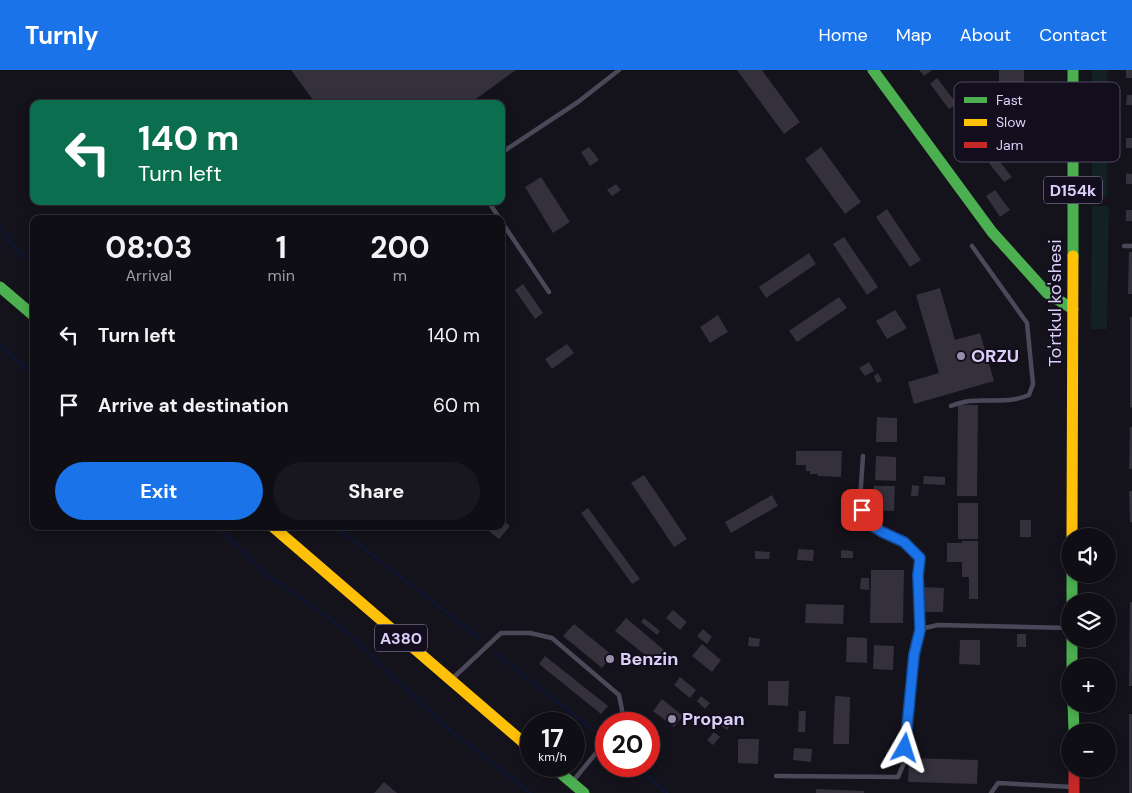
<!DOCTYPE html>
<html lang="en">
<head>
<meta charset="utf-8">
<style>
  body { margin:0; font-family:"DM Sans",sans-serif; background:#18171d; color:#f1f3f6; height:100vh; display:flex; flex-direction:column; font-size:19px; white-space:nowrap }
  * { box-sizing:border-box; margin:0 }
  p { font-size:16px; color:#9b9ca0 }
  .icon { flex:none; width:28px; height:28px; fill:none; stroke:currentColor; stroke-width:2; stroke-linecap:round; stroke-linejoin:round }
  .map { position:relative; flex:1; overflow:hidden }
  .side { position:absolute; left:30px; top:145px; width:475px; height:315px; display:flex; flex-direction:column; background:#0f0e14; border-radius:10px; box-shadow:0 2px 8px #0003,0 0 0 1px #2f2e34 }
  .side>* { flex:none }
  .hud { position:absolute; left:30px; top:30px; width:475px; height:105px; border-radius:10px; box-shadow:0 2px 8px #0003,0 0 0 1px #2f2e34; background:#0b6e4f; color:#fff; overflow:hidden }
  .fabs { position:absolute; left:1061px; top:458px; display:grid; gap:10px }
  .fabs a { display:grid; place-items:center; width:55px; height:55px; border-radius:50%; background:#0f0e14; box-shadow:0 2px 8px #0003,0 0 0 1px #2f2e34; font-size:25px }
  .speed { position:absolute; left:520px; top:642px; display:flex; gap:10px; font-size:25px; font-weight:700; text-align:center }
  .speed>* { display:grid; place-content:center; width:65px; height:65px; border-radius:50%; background:#0f0e14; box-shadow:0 2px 8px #0003,0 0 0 1px #2f2e34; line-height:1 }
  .speed small { font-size:12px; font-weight:400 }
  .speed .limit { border:8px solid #d22; background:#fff; color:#111 }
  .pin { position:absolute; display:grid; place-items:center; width:42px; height:42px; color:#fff; margin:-21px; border-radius:10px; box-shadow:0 2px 8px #0006 }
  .me { position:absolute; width:55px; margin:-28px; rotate:6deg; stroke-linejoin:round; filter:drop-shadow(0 0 4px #0008) }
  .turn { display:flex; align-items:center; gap:18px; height:105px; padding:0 25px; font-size:22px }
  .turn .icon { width:65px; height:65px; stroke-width:2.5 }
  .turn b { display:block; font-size:35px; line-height:42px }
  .eta { display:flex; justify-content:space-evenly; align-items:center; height:85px; text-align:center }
  .eta b { font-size:30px; font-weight:700; line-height:35px }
  .button { display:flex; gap:10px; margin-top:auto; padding:10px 25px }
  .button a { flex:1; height:58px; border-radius:30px; background:#1a73e8; color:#fff; font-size:20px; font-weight:700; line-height:58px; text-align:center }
  .button a+a { background:#18171d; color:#f1f3f6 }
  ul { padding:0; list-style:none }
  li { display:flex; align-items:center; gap:15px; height:70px; padding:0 25px }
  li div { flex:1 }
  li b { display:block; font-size:19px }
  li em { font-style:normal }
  header { display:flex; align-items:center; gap:30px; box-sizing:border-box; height:70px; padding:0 25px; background:#1a73e8; color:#fff }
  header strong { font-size:24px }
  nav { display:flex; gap:28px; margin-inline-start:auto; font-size:18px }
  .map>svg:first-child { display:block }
  .green { fill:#122124 }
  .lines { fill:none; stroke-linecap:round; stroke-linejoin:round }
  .stream { stroke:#0f1633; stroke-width:2.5 }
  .building { fill:#34303c }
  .lane { stroke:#4b4859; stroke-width:4.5 }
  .fast { stroke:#4caf50; stroke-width:11 }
  .slow { stroke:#ffc107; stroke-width:11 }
  .jam { stroke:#c62828; stroke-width:11 }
  .route-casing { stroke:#114b97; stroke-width:12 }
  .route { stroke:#1a73e8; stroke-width:9 }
  .poi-dot { fill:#968eab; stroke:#130e1d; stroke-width:2 }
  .labels { text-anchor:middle; stroke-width:4; stroke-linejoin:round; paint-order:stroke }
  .shield { fill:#130e1d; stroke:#a096b7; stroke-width:1 }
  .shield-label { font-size:16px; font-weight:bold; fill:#dcd0f9 }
  .street-label { font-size:18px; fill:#dcd0f9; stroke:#130e1d }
  .poi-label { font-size:18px; font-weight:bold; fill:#dcd0f9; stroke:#130e1d; text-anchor:start }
  .key { fill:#130e1d; stroke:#4f485f; stroke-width:1 }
  .key-label { font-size:14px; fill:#dcd0f9 }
</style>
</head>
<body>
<header>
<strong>Turnly</strong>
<nav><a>Home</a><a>Map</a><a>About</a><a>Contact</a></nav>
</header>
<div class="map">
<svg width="1132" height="723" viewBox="0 0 1132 723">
  <rect width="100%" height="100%" fill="#14121a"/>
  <g class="green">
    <rect x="1092" y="0" width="15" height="126"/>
    <path d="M1092 136H1109L1107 259H1091Z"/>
  </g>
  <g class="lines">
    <g class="stream">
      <path d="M0 157 15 179 34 193"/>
      <path d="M0 276 34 304"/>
      <path d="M217 456 264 503 339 555 447 658 531 723"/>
      <path d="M335 456 478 567"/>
      <path d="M494 582 592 659"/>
      <path d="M636 696 667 723"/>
    </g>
  </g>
  <g class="building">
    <path d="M291 0H516L469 34H316Z"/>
    <path d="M737 0H762L800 52 784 64Z"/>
    <path d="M919 0H932L924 6Z"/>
    <path d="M999 0H1024V13L999 14Z"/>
    <rect x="1126" y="0" width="6" height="8"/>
    <path d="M937 8 957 34 949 39 930 14Z"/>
    <path d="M1127 25H1132V35H1126Z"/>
    <path d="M969 32 985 53 968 65 953 45Z"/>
    <rect x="1126" y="68" width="6" height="10"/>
    <path d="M589 77 599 90 590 96 581 82Z"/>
    <path d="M821 77 861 132 845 144 805 89Z"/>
    <path d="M996 87 1012 107 1004 112 989 93Z"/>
    <path d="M1126 103 1132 104V114H1126Z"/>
    <path d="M541 107 570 152 553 163 525 117Z"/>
    <path d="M616 114 621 120 612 126 607 120Z"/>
    <path d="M995 120 1010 140 1000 147 986 126Z"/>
    <path d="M887 139 921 190 910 197 876 147Z"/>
    <rect x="1126" y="140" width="6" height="11"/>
    <path d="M844 167 878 217 867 225 833 174Z"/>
    <path d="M1129 182H1132V224H1128Z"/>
    <path d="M809 183 816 194 766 228 759 217Z"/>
    <path d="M523 214 543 243 535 249 515 220Z"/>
    <path d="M940 218 955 270 980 263 994 311 914 334 908 312 939 303 916 225Z"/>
    <path d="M839 227 847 238 797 272 789 261Z"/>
    <path d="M895 240 907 258 887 269 876 251Z"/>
    <path d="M718 245 728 262 710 273 700 257Z"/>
    <path d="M1130 247H1132V337L1130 338Z"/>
    <rect x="1055" y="272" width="6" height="20"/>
    <path d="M567 274 574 283 552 299 545 289Z"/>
    <path d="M869 292 874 301 865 306 859 298Z"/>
    <path d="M878 303 882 311 877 313 874 306Z"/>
    <path d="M958 335H978L977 426H957Z"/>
    <path d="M877 347 897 348V372H876Z"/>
    <path d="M1130 357H1132V399H1129Z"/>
    <path d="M501 366 507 370 501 376Z"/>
    <path d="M796 381H842L841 407 818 406V404H810V401H806V395H796Z"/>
    <path d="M876 386 896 387V411L875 410Z"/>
    <path d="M644 405 687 469 674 477 631 413Z"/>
    <path d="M924 406 945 407V415L923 414Z"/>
    <path d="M912 415 919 416 918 426H911Z"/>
    <path d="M874 416H895L894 441 874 440Z"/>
    <path d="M1129 421H1132V452H1130Z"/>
    <path d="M772 425 778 436 731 463 725 452Z"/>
    <rect x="958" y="433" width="20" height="36"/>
    <path d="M588 438 640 509 632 514 581 443Z"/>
    <path d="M501 449 510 456 499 469 483 456H501Z"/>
    <rect x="1020" y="450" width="11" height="17"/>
    <path d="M962 471H978V529H969V507H962V492H947V473H962Z"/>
    <path d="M798 479 814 480 813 491 797 490Z"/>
    <path d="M841 480 853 481V488H841Z"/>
    <path d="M755 481 770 482 769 489H755Z"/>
    <path d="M871 500H904L903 553H870Z"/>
    <path d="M861 508H869V520L860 519Z"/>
    <path d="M923 517 944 518 943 542H922Z"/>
    <path d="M1130 532H1132V616H1129Z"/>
    <path d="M806 534 844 535 843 554 805 553Z"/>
    <path d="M673 540 687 552 680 560 666 548Z"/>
    <path d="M626 548 664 580 654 592 615 561Z"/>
    <path d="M644 548 660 561 657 565 641 552Z"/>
    <path d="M574 554 612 585 602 598 563 566Z"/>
    <path d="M703 559 712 567 707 574 697 566Z"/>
    <rect x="1017" y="564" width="9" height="13"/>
    <path d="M749 567 760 569 759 577 748 576Z"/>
    <path d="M847 567 867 568V593L846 592Z"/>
    <path d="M960 570H980V595L959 594Z"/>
    <path d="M702 574 721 590 712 602 692 586Z"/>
    <path d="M874 575 894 576 893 600 873 599Z"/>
    <path d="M545 586 608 636 601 644 539 594Z"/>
    <path d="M680 607 696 620 690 628 674 615Z"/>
    <path d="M768 611H789L788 636 768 635Z"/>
    <path d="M701 626 710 633 705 639 697 631Z"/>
    <path d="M835 626 850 627 849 674H833Z"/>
    <path d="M662 629 683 646 674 657 653 641Z"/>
    <path d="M799 641H806L805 662H798Z"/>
    <rect x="1129" y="644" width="3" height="79"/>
    <path d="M727 649 732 653 727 660 721 656Z"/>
    <path d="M714 662 720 667 713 675 707 670Z"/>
    <path d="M738 669H759L758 694 738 693Z"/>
    <path d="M794 678 812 679 811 692 793 690Z"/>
    <path d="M909 688 978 690 977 714 908 712Z"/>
    <path d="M384 712 397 723H374Z"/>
    <path d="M816 719 864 721V723H816Z"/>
  </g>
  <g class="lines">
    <g class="lane">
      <path d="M501 83 578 32 619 0"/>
      <path d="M488 131 500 149"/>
      <path d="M501 151 549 222"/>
      <path d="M1124 176H1132"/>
      <path d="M951 336C977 324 1001 337 1029 325L1033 314 1027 253 972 176"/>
      <path d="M863 386 860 430 863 450 881 462 904 472 920 487 918 505 920 559"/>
      <path d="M453 608 501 563H530L552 568 619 625 623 645 618 654"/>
      <path d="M776 706 898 707 904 693 914 585 920 559 938 555 1070 558"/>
      <path d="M573 711 606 671"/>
      <path d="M991 723 998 713 1073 717"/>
    </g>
    <g class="fast">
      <path d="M873 0 992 162 1047 223 1073 239"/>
      <path d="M1073 186V0"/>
      <path d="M0 217 34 246"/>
      <path d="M1072 504V531"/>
      <path d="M1072 569V596"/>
      <path d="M1073 634 1074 661"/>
      <path d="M552 696 584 723"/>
    </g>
    <g class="slow">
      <path d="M272 456 531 679"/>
      <path d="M1072 466 1073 186"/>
    </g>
    <path class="jam" d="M1074 699V723"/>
  </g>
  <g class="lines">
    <g class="route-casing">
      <path id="route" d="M862 440 863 450 882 462 904 472 920 488 918 505 920 560 914 585 905 678"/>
    </g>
    <use href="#route" class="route"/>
  </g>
  <g class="poi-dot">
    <circle cx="961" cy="286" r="5"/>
    <circle cx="610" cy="589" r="5"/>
    <circle cx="672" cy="649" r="5"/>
  </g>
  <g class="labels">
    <g class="shield">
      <rect x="1044" y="106.5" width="58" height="27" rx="4"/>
      <rect x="375" y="554.5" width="52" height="27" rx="4"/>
    </g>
    <g class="shield-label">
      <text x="1073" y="126">D154k</text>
      <text x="401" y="574">A380</text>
    </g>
    <g class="street-label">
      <text transform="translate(1055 233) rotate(-90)" y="6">To'rtkul ko'shesi</text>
    </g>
    <g class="poi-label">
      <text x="971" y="292">ORZU</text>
      <text x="620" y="595">Benzin</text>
      <text x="682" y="655">Propan</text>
    </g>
  </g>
  <rect x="954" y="12" width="166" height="80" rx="8" class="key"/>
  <rect x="964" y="27" width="23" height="6" fill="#4caf50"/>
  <rect x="964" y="49" width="23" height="7" fill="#ffc107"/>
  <rect x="964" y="72" width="23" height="6" fill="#c62828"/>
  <g class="key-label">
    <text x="996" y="35">Fast</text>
    <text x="996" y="57">Slow</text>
    <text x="996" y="80">Jam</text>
  </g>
</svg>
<div class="fabs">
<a><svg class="icon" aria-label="sound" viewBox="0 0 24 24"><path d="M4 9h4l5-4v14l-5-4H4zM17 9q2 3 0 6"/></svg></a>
<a><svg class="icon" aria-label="layers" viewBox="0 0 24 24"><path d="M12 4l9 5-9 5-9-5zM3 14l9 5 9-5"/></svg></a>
<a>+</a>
<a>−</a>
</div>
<div class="speed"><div>17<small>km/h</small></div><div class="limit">20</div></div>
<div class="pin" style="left:862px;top:440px;background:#d93025"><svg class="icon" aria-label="arrive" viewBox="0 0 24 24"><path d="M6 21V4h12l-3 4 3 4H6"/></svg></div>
<svg class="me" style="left:905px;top:678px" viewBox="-20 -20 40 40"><path d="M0-17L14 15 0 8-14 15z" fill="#1a73e8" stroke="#fff" stroke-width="4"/></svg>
<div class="hud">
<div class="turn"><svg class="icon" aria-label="left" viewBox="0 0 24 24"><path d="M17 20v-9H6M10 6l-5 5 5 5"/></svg><div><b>140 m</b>Turn left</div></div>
</div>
<section class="side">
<div class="eta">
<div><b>08:03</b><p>Arrival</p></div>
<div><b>1</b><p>min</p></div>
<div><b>200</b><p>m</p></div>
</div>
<ul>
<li><svg class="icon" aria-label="left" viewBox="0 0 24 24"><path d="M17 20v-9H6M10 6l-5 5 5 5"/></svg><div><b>Turn left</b></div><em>140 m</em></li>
<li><svg class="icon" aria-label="arrive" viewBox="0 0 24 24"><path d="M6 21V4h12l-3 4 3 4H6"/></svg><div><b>Arrive at destination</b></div><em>60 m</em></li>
</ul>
<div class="button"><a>Exit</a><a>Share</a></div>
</section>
</div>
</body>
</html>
